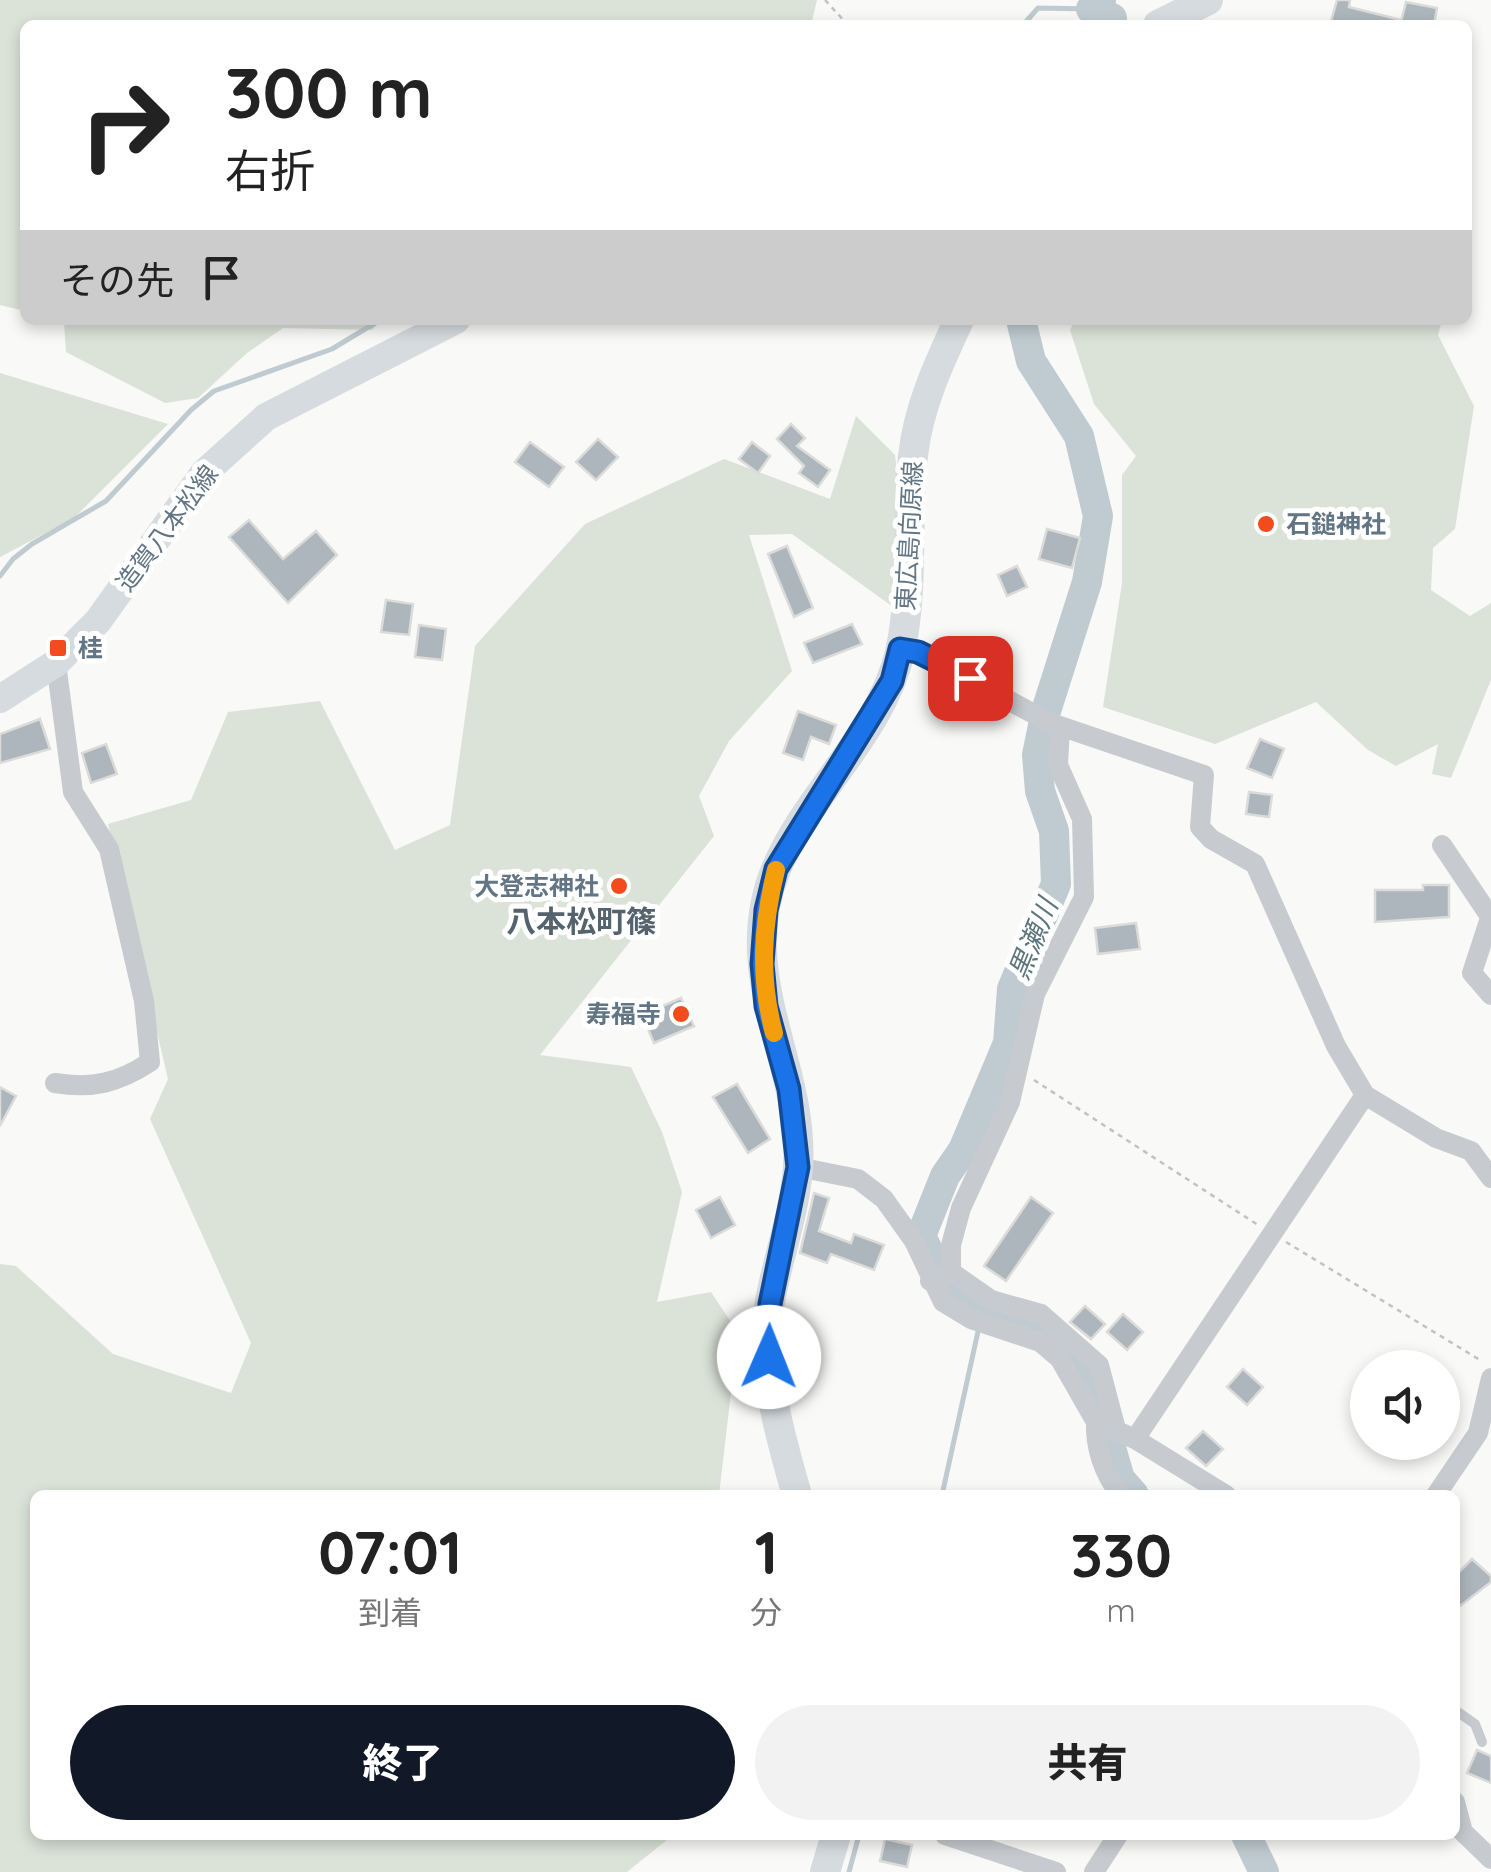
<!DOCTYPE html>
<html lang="ja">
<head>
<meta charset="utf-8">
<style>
  body { margin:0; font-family:Quicksand,"Noto Sans JP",sans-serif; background:#f2f2f2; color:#222; height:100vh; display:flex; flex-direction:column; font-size:38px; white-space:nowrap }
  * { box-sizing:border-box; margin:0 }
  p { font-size:32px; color:#767676 }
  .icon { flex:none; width:55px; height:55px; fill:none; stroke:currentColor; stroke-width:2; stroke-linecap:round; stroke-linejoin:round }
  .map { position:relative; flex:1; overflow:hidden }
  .details { position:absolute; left:30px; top:1490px; width:1430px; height:350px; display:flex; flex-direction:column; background:#fff; border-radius:15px; box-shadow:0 5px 15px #0003 }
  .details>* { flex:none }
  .hud { position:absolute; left:20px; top:20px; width:1452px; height:305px; border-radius:15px; box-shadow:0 5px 15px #0003; background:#fff; color:#222; overflow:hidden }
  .controls { position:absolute; left:1350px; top:1350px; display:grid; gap:20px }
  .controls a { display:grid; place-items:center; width:110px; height:110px; border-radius:50%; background:#fff; box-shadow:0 5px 15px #0003; font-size:50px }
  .pin { position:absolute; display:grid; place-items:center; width:85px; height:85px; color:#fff; margin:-42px; border-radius:20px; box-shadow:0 5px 15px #0006 }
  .me { position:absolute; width:110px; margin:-55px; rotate:1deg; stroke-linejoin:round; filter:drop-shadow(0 0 8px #0008) }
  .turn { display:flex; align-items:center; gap:35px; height:210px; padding:0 40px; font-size:45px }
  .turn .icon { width:130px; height:130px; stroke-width:2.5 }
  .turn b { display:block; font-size:70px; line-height:85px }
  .then { display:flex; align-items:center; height:95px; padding:0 40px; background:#0003; gap:20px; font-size:38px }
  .eta { display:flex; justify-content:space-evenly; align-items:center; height:170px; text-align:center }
  .eta b { font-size:60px; font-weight:800; line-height:70px }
  .button { display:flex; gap:20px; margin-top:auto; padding:20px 40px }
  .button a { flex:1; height:115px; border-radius:60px; background:#111827; color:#fff; font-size:40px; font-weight:800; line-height:115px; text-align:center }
  .button a+a { background:#f2f2f2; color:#222 }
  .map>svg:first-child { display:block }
  .green { fill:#dbe2d7 }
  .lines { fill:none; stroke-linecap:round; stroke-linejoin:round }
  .stream { stroke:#bfcbd0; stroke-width:5 }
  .river { stroke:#bfcbd0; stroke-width:30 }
  .building { fill:#adb6bc; stroke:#dbdbd9; stroke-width:2.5 }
  .path { stroke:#c0c3c5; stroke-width:2.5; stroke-dasharray:5 5; stroke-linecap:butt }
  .service { stroke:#c7cbcf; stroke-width:10 }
  .minor { stroke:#c7cbcf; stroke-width:20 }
  .secondary { stroke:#d6dbdf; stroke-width:28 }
  .primary { stroke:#d6dbdf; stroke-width:30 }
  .route-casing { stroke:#114b97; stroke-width:25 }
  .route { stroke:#1a73e8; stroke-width:18 }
  .slow { stroke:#f59e0b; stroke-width:18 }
  .poi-dot { fill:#f24c1e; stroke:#fff; stroke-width:4 }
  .labels { text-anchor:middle; stroke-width:10; stroke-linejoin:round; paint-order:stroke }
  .poi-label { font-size:25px; font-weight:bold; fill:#627584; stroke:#fff; text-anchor:start }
  .street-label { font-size:25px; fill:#627584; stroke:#fff }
  .water-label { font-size:28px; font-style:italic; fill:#5d767e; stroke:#fff }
  .quarter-label { font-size:30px; font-weight:bold; fill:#54636e; stroke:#fff }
</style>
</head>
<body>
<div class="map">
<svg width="1491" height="1872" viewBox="0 0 1491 1872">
  <rect width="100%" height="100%" fill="#f9f9f7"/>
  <g class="green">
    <path d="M0 0H817L811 25H25V311L0 305Z"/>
    <path d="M56 320H382L372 330 283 328 247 353 198 398 165 403 66 352 64 322Z"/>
    <path d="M1075 320H1442L1438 335 1474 406 1455 529 1433 548 1431 590 1470 616 1491 603V680L1451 778 1432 774 1438 744 1396 766 1368 750 1316 702 1215 744 1103 707 1122 583V475L1136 456 1094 404 1070 330Z"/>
    <path d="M0 373 168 424 74 518 0 557Z"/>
    <path d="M856 416 895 455 900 495 893 607 792 534 749 535 792 671 729 741 699 796 714 836 540 1055 631 1067 662 1132 682 1192 657 1302 711 1292 738 1333 719 1495H35V1835H673L627 1872H0V1264L16 1266 113 1354 231 1393 251 1343 150 1119 168 1079 108 824 191 800 228 712 320 701 395 850 450 825 475 646 585 524 724 459 830 499Z"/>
  </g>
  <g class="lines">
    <g class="stream">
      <path d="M1023 25 1038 8 1091 9"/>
      <path d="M0 576 13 559 32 544 106 501 191 410 214 391 332 349 380 320"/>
      <path d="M942 1495 979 1327"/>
      <path d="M849 1872 859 1835"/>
    </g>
    <g class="river">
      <path d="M1101 0 1091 9 1112 18 1111 25"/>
      <path d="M1021 320 1031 361 1079 436 1098 516 1087 582 1046 711 1037 755 1040 791 1054 831 1056 884 1012 989 1008 1043 963 1150 945 1176 921 1236C929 1251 936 1271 947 1284 965 1306 1000 1308 1024 1317 1071 1336 1091 1371 1102 1416"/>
      <path d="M1109 1441 1120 1479 1134 1495"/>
      <path d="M1246 1835 1264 1872"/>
    </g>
  </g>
  <g class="building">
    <path d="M1337 0H1350L1349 7 1401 20 1400 25H1330Z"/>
    <path d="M1406 2 1437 8 1434 25 1401 22Z"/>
    <path d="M791 424 805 438 797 446 830 470 818 487 799 473 804 466 777 439Z"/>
    <path d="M598 439 618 457 596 480 576 462Z"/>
    <path d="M530 442 564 467 549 487 515 462Z"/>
    <path d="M752 442 770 456 758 473 739 459Z"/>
    <path d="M249 520 283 559 316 531 337 555 288 603 229 537Z"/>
    <path d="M1047 529 1080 538 1072 568 1039 559Z"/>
    <path d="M787 546 813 608 794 617 768 554Z"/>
    <path d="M1017 566 1027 587 1007 596 998 575Z"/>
    <path d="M386 600 413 604 409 635 381 632Z"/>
    <path d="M852 624 862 644 813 663 804 643Z"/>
    <path d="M419 625 446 629 442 660 415 657Z"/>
    <path d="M798 711 836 725 829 744 811 737 803 760 783 753Z"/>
    <path d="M40 719 50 749 0 763V734Z"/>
    <path d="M1260 739 1284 749 1272 778 1247 768Z"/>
    <path d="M106 744 117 774 91 783 82 753Z"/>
    <path d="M1249 792 1272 795 1269 817 1246 814Z"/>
    <path d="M1423 885H1449V917L1375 922V890H1423Z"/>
    <path d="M1136 923 1140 949 1098 954 1095 928Z"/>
    <path d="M681 998 694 1026 654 1043 642 1015Z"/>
    <path d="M737 1084 770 1139 748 1153 713 1097Z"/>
    <path d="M0 1087 16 1096 0 1126Z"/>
    <path d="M814 1193 829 1198 819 1231 851 1243 854 1234 884 1245 874 1270 831 1254 827 1263 800 1253Z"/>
    <path d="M720 1197 735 1225 711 1238 696 1210Z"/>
    <path d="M1031 1197 1053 1213 1006 1281 984 1266Z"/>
    <path d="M1085 1306 1105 1324 1091 1339 1070 1322Z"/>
    <path d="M1123 1314 1143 1332 1127 1350 1107 1332Z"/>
    <path d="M1243 1369 1263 1387 1247 1405 1227 1387Z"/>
    <path d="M1203 1431 1223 1449 1206 1466 1186 1448Z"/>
    <path d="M1472 1559 1491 1576V1582L1455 1610V1576Z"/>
    <path d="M1477 1750 1491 1756V1783L1467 1773Z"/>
    <path d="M885 1839 912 1845 907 1867 880 1861Z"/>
  </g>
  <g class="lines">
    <g class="path">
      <path d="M825 0 848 25"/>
      <path d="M1034 1080 1258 1225"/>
      <path d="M1286 1242 1480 1360"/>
    </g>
    <path class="service" d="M1455 1710 1475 1724 1482 1742"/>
    <g class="minor">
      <path d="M901 649 918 652 1051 723 1204 775 1200 827 1211 839 1255 864 1336 1046 1365 1095 1436 1138 1471 1151 1491 1178"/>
      <path d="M1442 845 1491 918"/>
      <path d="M1490 918 1472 973 1491 995"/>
      <path d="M55 1083C93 1089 118 1083 150 1062L144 1001 109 849 73 792 56 663"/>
      <path d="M798 1167 858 1179 884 1199 914 1241 943 1302 971 1319 1040 1342 1060 1359 1096 1422 1135 1439 1226 1495"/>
      <path d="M951 1272 991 1300 1041 1314 1099 1365 1117 1433"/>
      <path d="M930 1281 951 1272V1245L961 1208 1010 1102 1035 994 1084 897 1082 819 1058 765 1060 727"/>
      <path d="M1096 1422C1095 1450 1104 1473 1120 1495"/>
      <path d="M1135 1439 1365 1095"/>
      <path d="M1436 1495 1478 1433 1491 1378"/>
      <path d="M1455 1802 1463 1832 1491 1859"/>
      <path d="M945 1835 1056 1872"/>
      <path d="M1094 1872 1118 1835"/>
    </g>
    <path class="secondary" d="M0 699 56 663 98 621 204 473 266 417 456 320"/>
    <g class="primary">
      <path d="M1158 25 1208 0"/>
      <path d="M797 1495C779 1433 760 1366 770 1301 778 1257 795 1212 798 1167 805 1065 732 977 776 869 808 793 881 734 900 652 914 589 906 521 913 456 918 408 939 363 959 320"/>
      <path d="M825 1872 836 1835"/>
    </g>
  </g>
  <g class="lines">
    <g class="route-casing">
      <path id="route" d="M769 1357 770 1304 798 1167 789 1089 766 1006 762 964 766 910 776 869 892 681 900 649 918 652 970 678"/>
    </g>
    <use href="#route" class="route"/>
    <path class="slow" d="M774 1033C759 977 762 926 776 870"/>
  </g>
  <g class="poi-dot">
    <circle cx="1266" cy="524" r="10"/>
    <rect x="48" y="638" width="20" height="20" rx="5"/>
    <circle cx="619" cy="886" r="10"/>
    <circle cx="681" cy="1014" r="10"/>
  </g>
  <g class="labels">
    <g class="poi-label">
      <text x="1286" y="533">石鎚神社</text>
      <text x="78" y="657">桂</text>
      <text x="599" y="895" text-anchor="end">大登志神社</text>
      <text x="661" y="1023" text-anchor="end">寿福寺</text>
    </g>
    <g class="street-label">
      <text transform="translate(167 528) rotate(-53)" y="9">造賀八本松線</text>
      <text transform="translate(909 536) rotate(-87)" y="9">東広島向原線</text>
    </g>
    <g class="water-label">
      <text transform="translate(1033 939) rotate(-68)" y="10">黒瀬川</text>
    </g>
    <g class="quarter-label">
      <text x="581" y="932">八本松町篠</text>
    </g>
  </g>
</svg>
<div class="controls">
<a><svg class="icon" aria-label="sound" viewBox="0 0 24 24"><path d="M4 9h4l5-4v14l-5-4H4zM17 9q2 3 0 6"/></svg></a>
</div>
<div class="pin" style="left:970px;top:678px;background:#d93025"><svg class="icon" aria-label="arrive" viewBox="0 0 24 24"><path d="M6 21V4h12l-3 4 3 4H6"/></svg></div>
<svg class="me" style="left:769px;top:1357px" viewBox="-20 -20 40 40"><circle r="19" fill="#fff"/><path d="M0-13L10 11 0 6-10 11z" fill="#1a73e8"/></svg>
<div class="hud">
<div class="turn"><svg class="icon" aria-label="right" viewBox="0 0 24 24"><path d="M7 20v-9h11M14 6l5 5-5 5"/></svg><div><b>300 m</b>右折</div></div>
<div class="then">その先<svg class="icon" aria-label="arrive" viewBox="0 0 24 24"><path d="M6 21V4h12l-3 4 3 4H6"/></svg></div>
</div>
<section class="details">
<div class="eta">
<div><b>07:01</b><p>到着</p></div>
<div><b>1</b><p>分</p></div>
<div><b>330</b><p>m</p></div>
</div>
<div class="button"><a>終了</a><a>共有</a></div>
</section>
</div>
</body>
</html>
